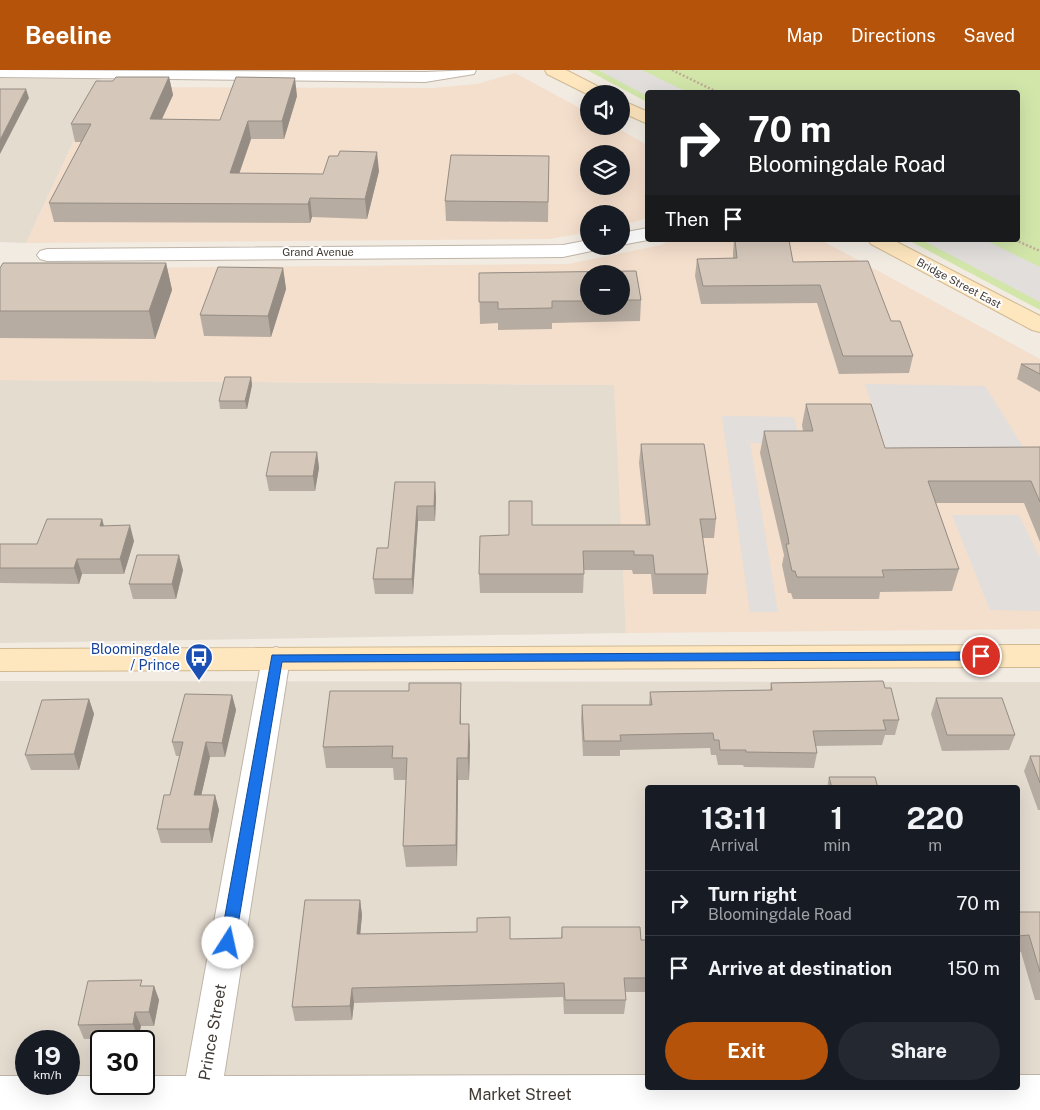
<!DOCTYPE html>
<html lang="en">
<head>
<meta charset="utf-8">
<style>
  body { margin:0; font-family:"Public Sans",sans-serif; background:#242831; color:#f1f3f6; height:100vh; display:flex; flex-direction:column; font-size:19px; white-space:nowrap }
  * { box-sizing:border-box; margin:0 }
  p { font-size:16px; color:#9ea1a6 }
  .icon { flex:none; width:28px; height:28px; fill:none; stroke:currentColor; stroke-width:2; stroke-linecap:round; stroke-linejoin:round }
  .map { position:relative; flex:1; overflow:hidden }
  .details { position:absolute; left:645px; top:715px; width:375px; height:305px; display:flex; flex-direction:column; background:#171b24; border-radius:5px; box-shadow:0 5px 20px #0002 }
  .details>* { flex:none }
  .guide { position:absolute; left:645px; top:20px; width:375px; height:152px; border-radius:5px; box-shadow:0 5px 20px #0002; background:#202124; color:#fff; overflow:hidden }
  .buttons { position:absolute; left:580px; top:15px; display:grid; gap:10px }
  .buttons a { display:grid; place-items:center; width:50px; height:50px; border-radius:50%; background:#171b24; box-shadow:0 5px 20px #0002; font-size:25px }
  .speed { position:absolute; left:15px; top:960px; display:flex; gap:10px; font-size:25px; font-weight:700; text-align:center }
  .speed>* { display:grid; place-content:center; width:65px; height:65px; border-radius:50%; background:#171b24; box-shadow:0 5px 20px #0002; line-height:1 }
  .speed small { font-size:12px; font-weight:400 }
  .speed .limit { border:2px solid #111; border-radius:8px; background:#fff; color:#111 }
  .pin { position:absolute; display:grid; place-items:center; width:42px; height:42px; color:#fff; margin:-21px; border:2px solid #fff; border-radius:50%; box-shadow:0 1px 5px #0007 }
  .me { position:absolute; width:55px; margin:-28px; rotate:10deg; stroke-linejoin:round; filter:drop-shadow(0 0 4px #0008) }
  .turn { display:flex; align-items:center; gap:18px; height:105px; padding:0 20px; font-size:22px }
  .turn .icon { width:65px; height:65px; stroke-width:2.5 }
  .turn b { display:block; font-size:35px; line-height:42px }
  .then { display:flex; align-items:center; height:48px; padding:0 20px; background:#0003; gap:10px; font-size:19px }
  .eta { display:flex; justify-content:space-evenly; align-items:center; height:85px; text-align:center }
  .eta b { font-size:30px; font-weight:700; line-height:35px }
  .button { display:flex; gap:10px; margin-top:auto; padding:10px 20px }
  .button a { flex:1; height:58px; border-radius:30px; background:#b45309; color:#fff; font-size:20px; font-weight:700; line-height:58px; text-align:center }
  .button a+a { background:#242831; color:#f1f3f6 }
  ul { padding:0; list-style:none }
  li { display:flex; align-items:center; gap:15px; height:65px; padding:0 20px; border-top:1px solid #363941 }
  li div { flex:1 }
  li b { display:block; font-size:19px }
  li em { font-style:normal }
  header { display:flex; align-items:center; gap:30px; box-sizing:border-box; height:70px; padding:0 25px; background:#b45309; color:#fff }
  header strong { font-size:24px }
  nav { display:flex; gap:28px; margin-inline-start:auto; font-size:18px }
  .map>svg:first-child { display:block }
  .residential { fill:#e5dcd0; fill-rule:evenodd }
  .commercial { fill:#f4decc; fill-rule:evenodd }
  .green { fill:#d2e6aa }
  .parking { fill:#e1dedb }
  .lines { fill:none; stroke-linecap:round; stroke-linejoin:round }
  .minor-casing { stroke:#bfb4a8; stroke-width:2 }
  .secondary-casing { stroke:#d1b992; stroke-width:2 }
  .path { stroke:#beab96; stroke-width:2.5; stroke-dasharray:2 2; stroke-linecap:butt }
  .minor { fill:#fff; fill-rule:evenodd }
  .secondary { fill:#fee7bf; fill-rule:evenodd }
  .wall { fill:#b7aca1; fill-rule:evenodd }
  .shaded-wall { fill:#958c83 }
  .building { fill:#d5c8bb; stroke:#958c83 }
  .route { fill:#1a73e8; stroke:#114b97 }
  .labels { text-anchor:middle; stroke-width:4; stroke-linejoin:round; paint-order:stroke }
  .far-street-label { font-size:11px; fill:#423a33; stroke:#fff }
  .transit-label { font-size:14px; fill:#164399; stroke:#fff; text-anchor:end }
  .near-street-label { font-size:16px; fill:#423a33; stroke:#fff }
</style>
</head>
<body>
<header>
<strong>Beeline</strong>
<nav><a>Map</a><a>Directions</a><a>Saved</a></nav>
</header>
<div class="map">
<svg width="1040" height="1040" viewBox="0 0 1040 1040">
  <rect width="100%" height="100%" fill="#f1ebe2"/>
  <g class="residential">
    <path d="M0 8 101 9 99 17 26 173 0 172Z"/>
    <path d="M0 310 615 315 626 563 0 573Z"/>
    <path d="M0 611 1040 612V1040H0ZM648 718H1018V1018H648ZM26 971H69V1014H26ZM101 971H144V1014H101Z"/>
  </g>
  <g class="commercial">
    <path d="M515 3 589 43V56H614L647 75V148L621 156V144H589V162L549 169 26 173 99 17 433 18 477 14ZM589 84H621V116H589Z"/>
    <path d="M670 170H821L1040 289V559L626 563 614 315 0 310V217L9 199 568 194 661 175ZM589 204H621V236H589Z"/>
  </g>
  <path class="green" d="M587 0H1040V240L908 170H1018V22H648L647 32Z"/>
  <g class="parking">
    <path d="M598 0H642L687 22H648L647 26Z"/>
    <path d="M922 170H985L1040 197V232Z"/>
    <path d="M865 314 985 316 1032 391 890 390Z"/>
    <path d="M722 346 794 347 800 373H750L778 542H750Z"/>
    <path d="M952 445H1019L1040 488V541L990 540Z"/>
  </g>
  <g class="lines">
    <g class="minor-casing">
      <g id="minor">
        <path d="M0 0 425 2 476 0 474 4 468 5 425 12 0 7Z"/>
        <path d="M648 158V170L621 175V163Z"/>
        <path d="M589 170V176H599L596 180 563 187 47 191 40 189 37 185 40 181 47 179 563 175Z"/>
        <path d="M276 577 286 581 290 588 224 1006 648 1005V1018H1018V1005H1040V1040H0V1006H26V1014H69V1006H101V1014H144V1006H186L262 588 266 581Z"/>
      </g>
    </g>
    <g class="secondary-casing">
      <g id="secondary">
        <path d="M545 0H566L605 20 607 24H589V25L547 4Z"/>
        <path d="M621 30 648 42V54L621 42Z"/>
        <path d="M868 170H893L1040 246V262L1032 260 871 174Z"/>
        <path d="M1040 575V597L0 601V579Z"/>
      </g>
    </g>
    <g class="path">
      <path d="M672 0 717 22"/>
      <path d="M1015 170 1040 181"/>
    </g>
    <use href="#minor" class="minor"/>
    <use href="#secondary" class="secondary"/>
  </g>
  <g class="wall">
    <path d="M169 7 173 25 162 49 220 50 297 26 284 69H251L239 103 323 104 379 101 367 149 312 147 310 153 54 152 49 133 81 72H75L71 54 113 11Z"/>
    <path d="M549 86 548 152 446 151 445 131Z"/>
    <path d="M734 170H789L793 192 891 251 913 286 909 303 839 304 817 233 701 234 695 206 697 189 733 188V183Z"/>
    <path d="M166 193 172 220 155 269 0 268V198Z"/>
    <path d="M283 198 286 219 271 267 204 266 200 245Z"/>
    <path d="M636 201 641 230 640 251 552 253V259L498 260V253L480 254 479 203ZM589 204H621V236H589Z"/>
    <path d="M1021 294H1040V322L1017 309Z"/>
    <path d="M251 307 252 315 247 339H220L219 331Z"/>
    <path d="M806 334 885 378 1040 377V472L1024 433H936L959 499 952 521 880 522 879 529H793L791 523H788L782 495 784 485 760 383 764 361H803L802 355Z"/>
    <path d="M641 374 716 449 714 468H703L708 504 706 524H653L651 504H633L632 500H584L583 523H480L479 504 532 455H646L639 393Z"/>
    <path d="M317 382 319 398 315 421H269L266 406Z"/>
    <path d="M395 412 436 427 435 451H418L413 524H375L373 509 388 478Z"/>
    <path d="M102 449 104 456 134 471 124 504H82L79 514 0 513V474H37Z"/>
    <path d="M183 500 176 529H133L129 514Z"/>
    <path d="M461 613V654L470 675 469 710H458L457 796 406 797 403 776 406 710H394L393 698H326L323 677 409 621Z"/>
    <path d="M771 613 885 618 899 650 895 665H885L882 675 816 676 817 683 814 698 744 697 743 695H718L716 685H711L710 678 620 680V686H583L581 650 582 635H649L650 622 770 620Z"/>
    <path d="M232 625 236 640 225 687H210L201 725H215L219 740 212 773H161L157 759 170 725 180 686H176L172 672Z"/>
    <path d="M936 628 1015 665 1009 680 942 681 931 644Z"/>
    <path d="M89 629 94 644 79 700H31L25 685Z"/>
    <path d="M1030 686H1040V740H1038L1024 701Z"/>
    <path d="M829 707 878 718H827Z"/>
    <path d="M360 830 362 845 360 864 510 869 561 868 562 857 641 870H648V922H625L626 930 624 944H564L563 927 354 933 352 950 295 951 292 937Z"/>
    <path d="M1018 842H1040V930H1035L1021 882H1018Z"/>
    <path d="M144 916H154L159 930 154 956H141L138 968 84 969 78 955Z"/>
  </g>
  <g class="shaded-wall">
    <path d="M169 7 173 25 153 68 150 49Z"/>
    <path d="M295 8 297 26 284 69 282 51Z"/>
    <path d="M26 19 29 28 0 84V70Z"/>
    <path d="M248 51 251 69 233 122 230 103Z"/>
    <path d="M377 82 379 101 367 149 365 129Z"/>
    <path d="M310 128 312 147 310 153 308 134Z"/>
    <path d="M166 193 172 220 155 269 149 241Z"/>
    <path d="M283 198 286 219 271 267 268 246Z"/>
    <path d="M251 307 252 315 247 339 245 331Z"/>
    <path d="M317 382 319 398 315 421 313 406Z"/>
    <path d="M435 412 436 427 435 451 434 436Z"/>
    <path d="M417 436 418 451 413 524 412 509Z"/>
    <path d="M102 449 106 464 100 456Z"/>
    <path d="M130 455 134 471 124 504 120 489Z"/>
    <path d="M179 485 183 500 176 529 172 514Z"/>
    <path d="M77 489 82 504 79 514 74 498Z"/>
    <path d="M461 613V676L460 654Z"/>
    <path d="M232 625 236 640 225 687 222 673Z"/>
    <path d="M89 629 94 644 79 700 74 684Z"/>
    <path d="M469 654 470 675 469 710 468 688Z"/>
    <path d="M206 672 210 687 198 740 194 725Z"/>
    <path d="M457 688 458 710 457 796 456 775Z"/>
    <path d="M215 725 219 740 212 773 209 759Z"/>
    <path d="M360 830 362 845 359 878 357 864Z"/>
    <path d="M154 916 159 930 154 956 149 942Z"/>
    <path d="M352 918 354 933 352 950 350 936Z"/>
    <path d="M135 942 141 956 138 968 133 954Z"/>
  </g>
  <g class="building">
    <path d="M116 7H169L150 49 220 50 236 7 295 8 282 51H248L230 103 323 104 329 86H338L340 81 377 82 365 129 310 128 308 134 49 133 91 54H71L96 11H113Z"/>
    <path d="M0 19H26L0 70Z"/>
    <path d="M451 85 549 86 548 132 445 131Z"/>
    <path d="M735 170H789L793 192 868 191 891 251H900L913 286H843L820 215 703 216 697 189 737 188Z"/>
    <path d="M3 193H166L149 241H0V198Z"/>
    <path d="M218 197 283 198 268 246 200 245Z"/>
    <path d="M636 201 641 230H621V204H589V231H552V238L498 239V232H479V203Z"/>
    <path d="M1021 294H1040V304Z"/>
    <path d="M225 307H251L245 331H219Z"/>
    <path d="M806 334H871L885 378 1040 377V432L1031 411H928L959 499 882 500 884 507H797L795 501H792L786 474H789L788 467 764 361H813Z"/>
    <path d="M641 374H704L716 449H700L708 504H655L653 485H634V481H583L584 504H479L480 466 509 465V431H532V455H650Z"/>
    <path d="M271 382H317L313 406H266Z"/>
    <path d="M395 412H435L434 436H417L412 509H373L377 478H388Z"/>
    <path d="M47 449H102L100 456 130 455 120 489H77L74 498H0V474H37Z"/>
    <path d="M137 485H179L172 514H129Z"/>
    <path d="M883 611 885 618H891L899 650H883L886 660 813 661 817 683 746 682V680H720L719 670H714L713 663 620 665 621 671H584L582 635H652L650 622 772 620 771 613Z"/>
    <path d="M409 613H461L460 654H469L468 688H457L456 775 403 776 407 688H392L393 676 323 677 330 621H409Z"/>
    <path d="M185 624 232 625 222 673 206 672 194 725H215L209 759H157L164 725H170L183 672H172Z"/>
    <path d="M936 628H1002L1015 665H947Z"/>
    <path d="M89 629 74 684 25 685 42 630Z"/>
    <path d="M1030 686H1040V713Z"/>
    <path d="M829 707H875L878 718H832Z"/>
    <path d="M305 830H360L357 864 477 862V848L510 847V869L562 868V857H640L641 870H648V908H624L626 930H565L564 913 352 918 350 936 292 937Z"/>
    <path d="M1018 842H1040V902L1029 865 1018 866Z"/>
    <path d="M142 910 140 916H154L149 942H135L133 954 78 955 88 911Z"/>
  </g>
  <path class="route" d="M981 582 987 586 981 590 282 592 235 873 233 877 228 879 222 877 220 873 272 585Z"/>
  <defs>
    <g id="bus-pin" transform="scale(1.4375)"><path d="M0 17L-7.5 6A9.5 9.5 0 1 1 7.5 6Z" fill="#1a4fb4" stroke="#fff"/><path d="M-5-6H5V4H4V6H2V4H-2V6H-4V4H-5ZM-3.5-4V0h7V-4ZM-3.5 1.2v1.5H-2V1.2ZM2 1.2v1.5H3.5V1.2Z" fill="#fff"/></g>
  </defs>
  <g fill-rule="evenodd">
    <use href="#bus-pin" x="199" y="587"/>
  </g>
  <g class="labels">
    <g class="far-street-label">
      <text x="318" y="186">Grand Avenue</text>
      <text transform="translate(959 213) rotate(28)" y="4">Bridge Street East</text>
    </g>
    <g class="transit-label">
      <text x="180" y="584">Bloomingdale<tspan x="180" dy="16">/ Prince</tspan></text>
    </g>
    <g class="near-street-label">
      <text transform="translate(212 962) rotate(-80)" y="6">Prince Street</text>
      <text x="520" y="1030">Market Street</text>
    </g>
  </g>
</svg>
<div class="buttons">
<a><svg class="icon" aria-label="sound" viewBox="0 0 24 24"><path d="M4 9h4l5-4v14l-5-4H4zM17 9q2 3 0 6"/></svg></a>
<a><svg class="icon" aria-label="layers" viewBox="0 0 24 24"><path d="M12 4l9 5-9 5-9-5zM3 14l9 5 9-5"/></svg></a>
<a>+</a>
<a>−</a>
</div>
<div class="speed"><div>19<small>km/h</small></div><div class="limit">30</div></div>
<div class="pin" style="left:981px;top:586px;background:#d93025"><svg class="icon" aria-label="arrive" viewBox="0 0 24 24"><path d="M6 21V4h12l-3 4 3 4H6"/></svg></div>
<svg class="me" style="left:228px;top:873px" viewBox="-20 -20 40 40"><circle r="19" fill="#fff"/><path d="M0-13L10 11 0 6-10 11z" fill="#1a73e8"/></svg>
<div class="guide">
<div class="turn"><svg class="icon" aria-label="right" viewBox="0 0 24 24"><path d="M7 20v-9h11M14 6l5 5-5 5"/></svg><div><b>70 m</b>Bloomingdale Road</div></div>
<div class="then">Then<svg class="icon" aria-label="arrive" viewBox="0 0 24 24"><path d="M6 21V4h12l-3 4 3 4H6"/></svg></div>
</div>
<section class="details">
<div class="eta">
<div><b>13:11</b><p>Arrival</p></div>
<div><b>1</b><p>min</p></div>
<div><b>220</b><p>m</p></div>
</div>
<ul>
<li><svg class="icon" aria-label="right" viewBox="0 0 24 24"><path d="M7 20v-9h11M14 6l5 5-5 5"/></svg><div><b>Turn right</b><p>Bloomingdale Road</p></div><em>70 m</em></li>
<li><svg class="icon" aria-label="arrive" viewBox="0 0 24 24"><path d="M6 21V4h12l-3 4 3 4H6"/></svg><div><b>Arrive at destination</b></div><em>150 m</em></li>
</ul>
<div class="button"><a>Exit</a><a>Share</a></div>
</section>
</div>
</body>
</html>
